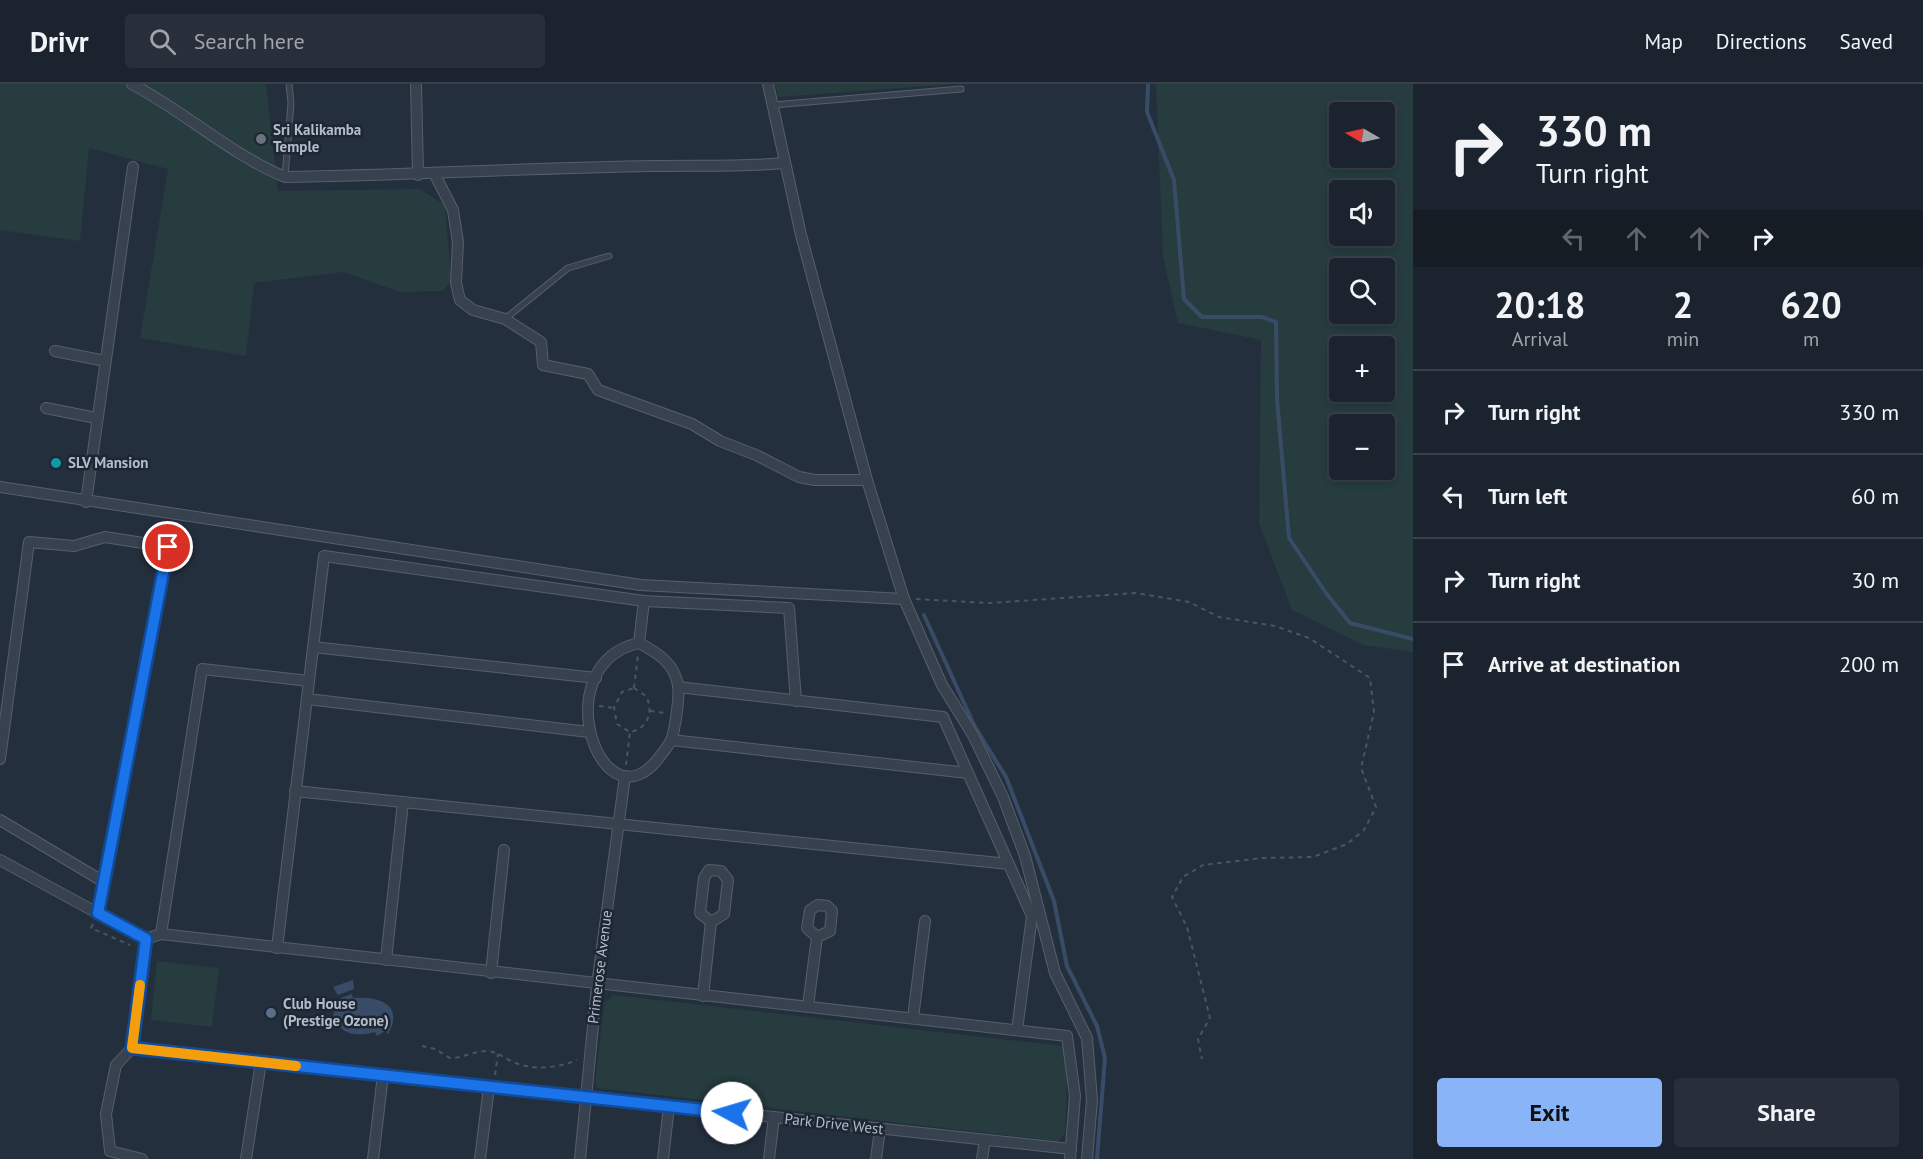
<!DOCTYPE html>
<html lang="en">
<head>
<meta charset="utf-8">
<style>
  body { margin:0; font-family:"PT Sans",sans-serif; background:#282f3a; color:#f1f3f6; height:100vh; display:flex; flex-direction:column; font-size:22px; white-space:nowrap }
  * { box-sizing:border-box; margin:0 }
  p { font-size:20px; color:#a0a4aa }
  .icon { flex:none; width:33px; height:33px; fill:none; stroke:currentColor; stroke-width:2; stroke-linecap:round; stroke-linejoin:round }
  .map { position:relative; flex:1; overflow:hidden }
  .panel { display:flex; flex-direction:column; background:#1b232e; width:510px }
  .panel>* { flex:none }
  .guide { background:#1b232e; color:#f1f3f6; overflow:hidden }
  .needle { width:39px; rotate:279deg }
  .tools { position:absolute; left:1329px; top:18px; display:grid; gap:12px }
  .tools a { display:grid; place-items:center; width:66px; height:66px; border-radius:6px; background:#1b232e; box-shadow:0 3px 9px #0003,0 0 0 2px #39404a; font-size:30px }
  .pin { position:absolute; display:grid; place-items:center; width:51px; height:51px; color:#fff; margin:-26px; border:3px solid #fff; border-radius:50%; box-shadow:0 2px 6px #0007 }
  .me { position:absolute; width:66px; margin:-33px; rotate:276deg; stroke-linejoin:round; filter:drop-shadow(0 0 4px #0008) }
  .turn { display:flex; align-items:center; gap:21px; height:126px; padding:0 24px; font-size:27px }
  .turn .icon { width:78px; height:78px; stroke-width:2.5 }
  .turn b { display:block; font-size:42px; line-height:51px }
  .lanes { display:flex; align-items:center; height:57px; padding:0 24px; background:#0003; justify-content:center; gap:30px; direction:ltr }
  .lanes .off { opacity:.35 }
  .eta { display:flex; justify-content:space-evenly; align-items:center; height:102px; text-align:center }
  .eta b { font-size:36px; font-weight:700; line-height:42px }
  .action { display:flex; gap:12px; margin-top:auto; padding:12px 24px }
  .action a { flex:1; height:69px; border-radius:6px; background:#8ab4f8; color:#111; font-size:24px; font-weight:700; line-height:69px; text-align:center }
  .action a+a { background:#282f3a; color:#f1f3f6 }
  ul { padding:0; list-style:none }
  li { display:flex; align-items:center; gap:18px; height:84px; padding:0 24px; border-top:2px solid #39404a }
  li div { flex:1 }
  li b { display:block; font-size:22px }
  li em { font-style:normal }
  header { display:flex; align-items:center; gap:36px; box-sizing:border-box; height:84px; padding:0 30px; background:#1b232e; border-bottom:2px solid #39404a }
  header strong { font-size:28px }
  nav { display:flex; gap:33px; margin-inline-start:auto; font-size:21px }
  .search { width:420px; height:54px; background:#282f3a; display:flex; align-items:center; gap:15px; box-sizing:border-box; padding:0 21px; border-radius:6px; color:#a0a4aa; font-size:22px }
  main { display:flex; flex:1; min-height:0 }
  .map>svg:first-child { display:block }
  .green { fill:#263c3f; fill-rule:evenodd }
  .water { fill:#394c67 }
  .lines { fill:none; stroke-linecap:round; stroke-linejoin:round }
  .stream { stroke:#394c67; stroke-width:4 }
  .lane-casing { stroke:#565f6c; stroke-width:7 }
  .street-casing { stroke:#565f6c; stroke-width:12 }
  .path { stroke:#44595c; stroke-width:2; stroke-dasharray:4.5 4.5; stroke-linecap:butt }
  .lane { stroke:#38414e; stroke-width:5 }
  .street { stroke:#38414e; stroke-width:10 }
  .route-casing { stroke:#114b97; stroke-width:15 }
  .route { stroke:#1a73e8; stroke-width:10 }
  .slow { stroke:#f59e0b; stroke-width:10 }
  .worship-dot { fill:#6b7280; stroke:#1d2633; stroke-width:2 }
  .culture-dot { fill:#0f9aa8; stroke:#1d2633; stroke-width:2 }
  .service-dot { fill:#5c6f8a; stroke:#1d2633; stroke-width:2 }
  .labels { text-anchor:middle; stroke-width:5; stroke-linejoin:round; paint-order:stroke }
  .poi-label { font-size:15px; font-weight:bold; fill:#b4bcc9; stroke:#1d2633; text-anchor:start }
  .street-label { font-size:15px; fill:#b4bcc9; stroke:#1d2633 }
</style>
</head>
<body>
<header>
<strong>Drivr</strong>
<div class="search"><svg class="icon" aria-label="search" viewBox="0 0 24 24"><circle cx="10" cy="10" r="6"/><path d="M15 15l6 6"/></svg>Search here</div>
<nav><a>Map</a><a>Directions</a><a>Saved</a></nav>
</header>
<main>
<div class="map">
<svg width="1413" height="1075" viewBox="0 0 1413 1075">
  <rect width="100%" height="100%" fill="#242f3e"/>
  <g class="green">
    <path d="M0 0H266L278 107 420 105 445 121 451 197 443 207 400 208 343 188 254 199 246 272 140 254 168 85 89 64 80 157 0 146Z"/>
    <path d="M775 0H956L778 13Z"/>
    <path d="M1156 0H1413V568L1363 561 1292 526 1259 439 1261 256 1178 239 1163 173ZM1384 28V74H1340V28ZM1384 106V152H1340V106ZM1340 184H1384V230H1340ZM1384 262V308H1340V262ZM1384 340V386H1340V340Z"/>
    <path d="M157 877 219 884 212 943 151 936Z"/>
    <path d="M613 911 1063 962 1068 969 1065 1050 1058 1057 598 1004 595 999 604 919Z"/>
  </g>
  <g class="water">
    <path d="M353 896 354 905 338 911 333 903Z"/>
    <path d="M352 910 353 914C378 912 405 920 388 950L385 947 377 952 375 948C357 953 341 951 333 933L335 923 340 919 338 915Z"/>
  </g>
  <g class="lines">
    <g class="stream">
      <path d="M1148 0 1147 28 1174 96 1184 215 1202 233H1262L1276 238 1277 315 1289 454 1326 509 1350 539 1413 555"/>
      <path d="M924 531 975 643 1006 693 1054 817 1067 882 1097 942 1105 974 1097 1075"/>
    </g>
    <g class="lane-casing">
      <g id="lane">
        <path d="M773 21 961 5"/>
        <path d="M285 93 291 19 289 0"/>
        <path d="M505 235 568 184 609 172"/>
      </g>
    </g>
    <g class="street-casing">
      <g id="street">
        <path d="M132 0C185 28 230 70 285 93 408 91 530 84 653 82 697 81 741 83 785 79"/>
        <path d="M416 0 418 91"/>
        <path d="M768 0 801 151 867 396 904 515 942 601 973 651 1003 713 1025 772 1055 889 1087 954 1092 1016 1087 1075"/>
        <path d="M435 91 453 126 458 158 456 199 460 216 473 226 505 235 541 258 543 281 588 290 598 306 692 340 720 357 756 371 799 393 815 396H867"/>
        <path d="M55 267 105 277"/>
        <path d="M46 324 96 334"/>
        <path d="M0 403 641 501 904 515"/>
        <path d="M86 418 133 83"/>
        <path d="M644 517 789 524 796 617"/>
        <path d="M639 559C658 569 674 579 678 601 680 610 675 647 671 656 669 661 664 667 661 671 603 752 542 581 639 559Z"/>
        <path d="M313 563 596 594"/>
        <path d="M678 603 943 633 1032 832 1017 946"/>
        <path d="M307 615 589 648"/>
        <path d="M671 656 968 689"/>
        <path d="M0 675 29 458 74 462 105 453 168 463 98 829"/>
        <path d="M295 707 1009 780"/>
        <path d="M0 736 104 798"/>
        <path d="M0 776 145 855 161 850 1067 952 1075 1012 1070 1075"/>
        <path d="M161 850 202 585 309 597"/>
        <path d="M277 864 324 472 644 517 639 559"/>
        <path d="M386 876 403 718"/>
        <path d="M491 889 504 766"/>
        <path d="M703 912 711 838 700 829 704 794 709 786 721 787 728 796 724 830 711 838"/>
        <path d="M808 922 817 853 807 844 810 826 818 821 827 822 832 827 830 847 817 853"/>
        <path d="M913 934 925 837"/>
        <path d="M132 964 1071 1065"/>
        <path d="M132 964 116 981 106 1030 110 1067 142 1075"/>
        <path d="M132 964 145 855"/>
        <path d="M246 1075 261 978"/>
        <path d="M373 1075 383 991"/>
        <path d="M480 1075 489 1003"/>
        <path d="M580 1075 597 901 625 692"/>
        <path d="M663 1075 669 1022"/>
        <path d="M769 1075 774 1033"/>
        <path d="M876 1075 880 1045"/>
        <path d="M982 1075 985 1056"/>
      </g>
    </g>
    <g class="path">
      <path d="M916 515 990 519 1136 509 1189 518 1219 533 1275 542 1309 554 1370 594 1374 628 1361 684 1376 723 1364 746 1347 760 1313 773 1262 774 1203 781 1183 793 1172 813 1187 843 1210 934 1198 955 1202 975"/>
      <path d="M634 604 646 612C654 627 648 645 630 648L617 640 614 624 622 608Z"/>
      <path d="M634 604 638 571"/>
      <path d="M599 622 614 624"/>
      <path d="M650 627 665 629"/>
      <path d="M626 681 630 648"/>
      <path d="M93 840 91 844 130 861"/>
      <path d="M422 962 435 965 450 974C463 974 474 967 487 967 498 968 504 974 513 978 535 987 557 984 577 976"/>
      <path d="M495 991 498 970"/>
    </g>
    <use href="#lane" class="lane"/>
    <use href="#street" class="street"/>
  </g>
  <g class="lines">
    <g class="route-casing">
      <path id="route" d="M168 463 98 829 146 855 132 964 732 1029"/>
    </g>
    <use href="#route" class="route"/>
    <path class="slow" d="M140 901 132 964 296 982"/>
  </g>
  <circle class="worship-dot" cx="261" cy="55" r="6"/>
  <circle class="culture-dot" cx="56" cy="379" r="6"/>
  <circle class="service-dot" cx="271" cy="929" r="6"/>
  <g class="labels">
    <g class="poi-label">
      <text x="273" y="51">Sri Kalikamba<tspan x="273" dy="17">Temple</tspan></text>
      <text x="68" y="384">SLV Mansion</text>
      <text x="283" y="925">Club House<tspan x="283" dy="17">(Prestige Ozone)</tspan></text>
    </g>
    <g class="street-label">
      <text transform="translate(600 883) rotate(-83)" y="5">Primerose Avenue</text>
      <text transform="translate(834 1040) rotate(6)" y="5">Park Drive West</text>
    </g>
  </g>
</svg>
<div class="tools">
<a><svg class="needle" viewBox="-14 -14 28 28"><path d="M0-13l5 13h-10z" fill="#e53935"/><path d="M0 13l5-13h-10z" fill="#a0a4aa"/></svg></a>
<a><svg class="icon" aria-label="sound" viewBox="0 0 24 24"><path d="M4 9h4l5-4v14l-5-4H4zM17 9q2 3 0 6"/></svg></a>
<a><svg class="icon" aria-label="search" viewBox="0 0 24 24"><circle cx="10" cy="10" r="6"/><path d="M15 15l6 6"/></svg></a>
<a>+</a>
<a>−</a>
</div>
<div class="pin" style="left:168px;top:463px;background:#d93025"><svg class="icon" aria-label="arrive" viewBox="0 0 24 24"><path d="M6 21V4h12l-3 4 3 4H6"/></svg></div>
<svg class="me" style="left:732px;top:1029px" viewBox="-20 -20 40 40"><circle r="19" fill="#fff"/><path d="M0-13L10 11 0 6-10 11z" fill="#1a73e8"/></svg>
</div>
<section class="panel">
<div class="guide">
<div class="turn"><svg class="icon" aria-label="right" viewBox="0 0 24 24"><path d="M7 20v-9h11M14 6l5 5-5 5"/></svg><div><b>330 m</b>Turn right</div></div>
<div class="lanes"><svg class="icon off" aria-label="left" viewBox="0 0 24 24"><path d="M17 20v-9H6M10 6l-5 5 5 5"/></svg><svg class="icon off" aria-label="ahead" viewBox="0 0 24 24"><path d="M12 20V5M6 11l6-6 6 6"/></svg><svg class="icon off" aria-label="ahead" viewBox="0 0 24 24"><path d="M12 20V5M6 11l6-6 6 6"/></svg><svg class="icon" aria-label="right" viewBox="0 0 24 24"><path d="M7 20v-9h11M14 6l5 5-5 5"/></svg></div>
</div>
<div class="eta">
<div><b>20:18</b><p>Arrival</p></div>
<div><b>2</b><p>min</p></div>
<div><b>620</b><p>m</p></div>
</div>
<ul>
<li><svg class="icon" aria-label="right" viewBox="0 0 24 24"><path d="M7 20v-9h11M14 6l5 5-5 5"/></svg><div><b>Turn right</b></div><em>330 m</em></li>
<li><svg class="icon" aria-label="left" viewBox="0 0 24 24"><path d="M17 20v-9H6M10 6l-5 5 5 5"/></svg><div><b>Turn left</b></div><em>60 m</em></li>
<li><svg class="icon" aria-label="right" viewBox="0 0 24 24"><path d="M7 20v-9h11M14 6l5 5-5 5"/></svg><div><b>Turn right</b></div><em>30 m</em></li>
<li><svg class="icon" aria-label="arrive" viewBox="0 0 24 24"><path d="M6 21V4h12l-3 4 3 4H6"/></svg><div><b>Arrive at destination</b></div><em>200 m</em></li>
</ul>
<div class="action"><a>Exit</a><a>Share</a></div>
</section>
</main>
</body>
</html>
